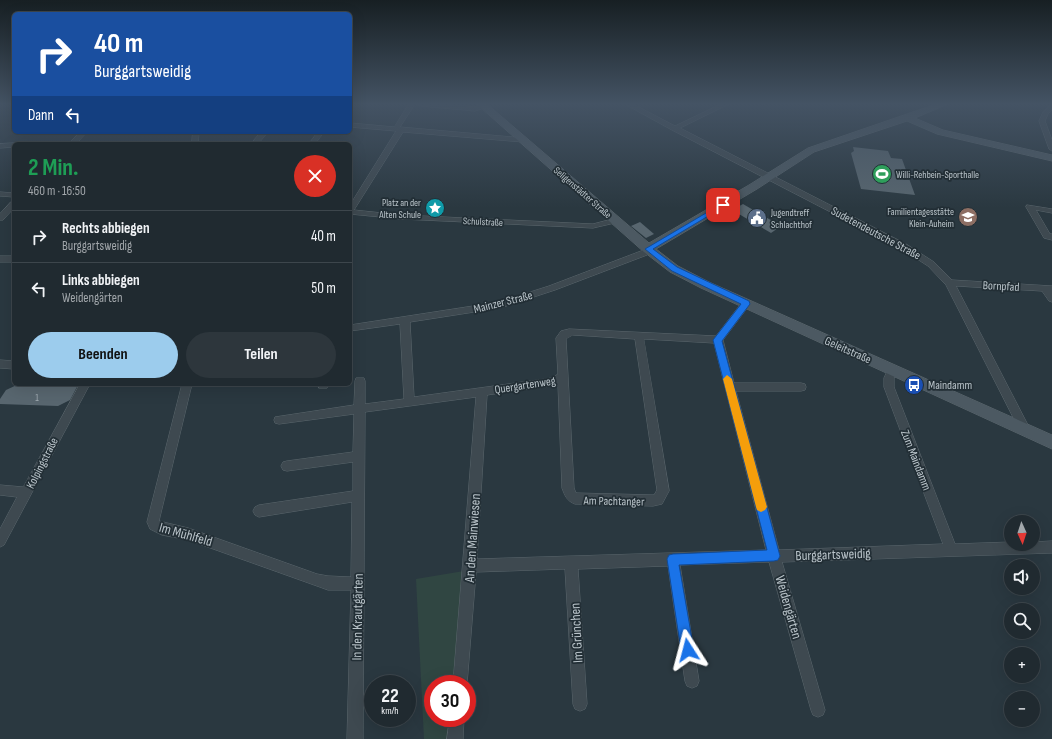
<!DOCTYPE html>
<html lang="de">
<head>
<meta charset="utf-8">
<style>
  body { margin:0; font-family:"Sofia Sans Condensed",sans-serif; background:#2d363c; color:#f1f3f6; height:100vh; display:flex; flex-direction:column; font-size:15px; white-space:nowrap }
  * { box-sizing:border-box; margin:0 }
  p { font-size:13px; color:#a2a7ab }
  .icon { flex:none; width:22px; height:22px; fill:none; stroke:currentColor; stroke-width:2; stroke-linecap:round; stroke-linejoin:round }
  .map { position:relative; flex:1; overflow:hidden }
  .sheet { position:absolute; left:12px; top:142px; width:340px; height:244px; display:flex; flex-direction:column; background:#202a30; border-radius:6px; box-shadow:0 4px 16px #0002,0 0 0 1px #3d464c }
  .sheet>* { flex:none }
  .hud { position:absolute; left:12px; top:12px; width:340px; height:122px; border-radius:6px; box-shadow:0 4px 16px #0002,0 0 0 1px #3d464c; background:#1a4fa0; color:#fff; overflow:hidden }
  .needle { width:26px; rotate:177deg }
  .tools { position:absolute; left:1004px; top:515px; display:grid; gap:8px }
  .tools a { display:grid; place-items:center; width:36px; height:36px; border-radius:50%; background:#202a30; box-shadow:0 4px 16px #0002,0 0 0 1px #3d464c; font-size:20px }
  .speed { position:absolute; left:364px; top:675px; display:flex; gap:8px; font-size:20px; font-weight:700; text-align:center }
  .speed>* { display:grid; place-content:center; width:52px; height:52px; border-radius:50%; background:#202a30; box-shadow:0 4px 16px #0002,0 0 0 1px #3d464c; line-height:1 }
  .speed small { font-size:10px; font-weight:400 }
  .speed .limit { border:6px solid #d22; background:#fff; color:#111 }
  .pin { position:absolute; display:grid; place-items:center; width:34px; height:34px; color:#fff; margin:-17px; border-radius:8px; box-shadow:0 2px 6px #0006 }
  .me { position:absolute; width:44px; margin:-22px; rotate:351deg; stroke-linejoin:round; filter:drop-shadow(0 0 3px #0008) }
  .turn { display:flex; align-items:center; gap:14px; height:84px; padding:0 16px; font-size:18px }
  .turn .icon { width:52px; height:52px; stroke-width:2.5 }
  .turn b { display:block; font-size:28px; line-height:34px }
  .then { display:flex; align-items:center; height:38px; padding:0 16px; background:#0003; gap:8px; font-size:15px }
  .round { display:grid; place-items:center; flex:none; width:42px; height:42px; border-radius:21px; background:#2d363c }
  .summary { display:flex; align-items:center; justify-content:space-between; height:68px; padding:0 16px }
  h1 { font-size:24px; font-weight:700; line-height:30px; color:#1e9e55 }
  .action { display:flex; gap:8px; margin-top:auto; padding:8px 16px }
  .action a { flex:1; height:46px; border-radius:24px; background:#9ccced; color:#111; font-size:16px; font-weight:700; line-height:46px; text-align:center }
  .action a+a { background:#2d363c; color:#f1f3f6 }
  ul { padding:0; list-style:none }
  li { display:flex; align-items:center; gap:12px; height:52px; padding:0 16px; border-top:1px solid #3d464c }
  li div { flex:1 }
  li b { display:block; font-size:15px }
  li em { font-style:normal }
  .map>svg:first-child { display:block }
  .green { fill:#304642 }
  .building { fill:#58666f }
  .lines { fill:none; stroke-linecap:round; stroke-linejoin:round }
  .street-casing { stroke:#5b676d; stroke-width:1 }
  .secondary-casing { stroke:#5b676d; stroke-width:1 }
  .street { fill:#3e4950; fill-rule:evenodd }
  .secondary { fill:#4c5962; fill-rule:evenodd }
  .route { fill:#1a73e8; stroke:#114b97 }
  .slow { fill:#f59e0b }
  .labels { text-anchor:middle; stroke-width:3.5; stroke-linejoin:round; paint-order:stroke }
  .far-poi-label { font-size:10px; fill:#bac4ca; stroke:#222e35; text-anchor:start }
  .far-street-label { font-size:10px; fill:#bac4ca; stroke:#222e35 }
  .number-label { font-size:10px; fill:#a2acb3 }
  .street-label { font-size:12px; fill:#bac4ca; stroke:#222e35 }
  .poi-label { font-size:12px; fill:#bac4ca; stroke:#222e35; text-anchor:start }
  .near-street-label { font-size:14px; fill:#bac4ca; stroke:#222e35 }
</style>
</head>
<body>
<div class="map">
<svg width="1052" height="739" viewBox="0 0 1052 739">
  <rect width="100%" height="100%" fill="#2a3840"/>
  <path class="green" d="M464 571 456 684H433V718H454L452 739H424L416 579Z"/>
  <g class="building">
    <path d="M853 147 888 151 891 158 902 159 915 195 861 189 851 153 854 151Z"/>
    <path d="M743 204 781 226 771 233 732 210Z"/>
    <path d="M640 222 654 234 646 238 631 226Z"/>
    <path d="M19 384H73L78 385 70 400 58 406 0 404V399L6 390Z"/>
  </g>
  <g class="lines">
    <g class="street-casing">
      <g id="street">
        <path d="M409 104H415L400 127 523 138 526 140 523 142 403 132 354 210 401 215 593 224 616 218 620 220 619 222 593 228 401 219 350 214V205L396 131 350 127V123L394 127Z"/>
        <path d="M418 104H444L475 107 484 105 487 107 475 111 421 106Z"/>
        <path d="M625 104H633L675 126 721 104H729L680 128 906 244 934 262 952 280 1052 286V302L1049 301 1042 291 956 286 1029 427 1030 430 1029 433 1025 435 1021 433 946 285 928 266 900 248 672 130Z"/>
        <path d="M1052 104V110L1048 114 1045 121 1052 140V151L1049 149 1039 121 1043 112Z"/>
        <path d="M80 132H87L76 144H69Z"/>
        <path d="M193 132H199L198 144H192Z"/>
        <path d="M261 132H268L258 144H251Z"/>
        <path d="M318 132H324L315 144H309Z"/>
        <path d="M14 143 17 144H14V147L0 148V144Z"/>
        <path d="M0 192 14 193V197L0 196Z"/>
        <path d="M11 202H14V208L3 220H0V214Z"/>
        <path d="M1027 205 1052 209V213L1036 210 1050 234H1052V240L1044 238 1026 207Z"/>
        <path d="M648 246 652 249 647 255 555 290 500 308 410 322 414 397 552 378 558 374 556 338 561 331 569 329 716 336 743 301 746 300 751 303 723 340 734 383H801L805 384 806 387 805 390 801 391H736L779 550 943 544 884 387V378L889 367H897L898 370 894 378V387L955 544 1011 542V544H1033V542L1052 541V553L782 562 825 710 823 715 818 717 813 715 811 710 769 562 680 565 699 681 697 686 692 688 687 686 685 681 668 566 578 569 587 704 585 709 580 711 575 709 573 704 565 569 476 572 467 684H453L476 397 365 412 363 739H347L351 590H328L317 586 188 540 162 535 150 529 147 522 182 384H192L159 521 188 528 317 574 328 576 351 577 352 502 259 517 255 515 253 511 255 507 259 505 353 491V462L287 471 283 470 281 466 283 462 287 461 353 452 354 414 279 424 275 423 274 420 275 417 354 405 355 381 356 378H364L365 381V404L404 399 400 324 350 331V325L499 302 549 286 641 251ZM573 335 635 339 657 490 654 495 576 493 574 488 566 339ZM644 339 714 343 766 550 477 559 487 395 558 385 562 488C565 496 567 501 575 504L653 506 662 504 669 491Z"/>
        <rect x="0" y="256" width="14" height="6"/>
        <path d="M0 360 14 361V369L0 368Z"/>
        <path d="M80 384H90L4 545 0 547V529L17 497 0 495V485L23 487Z"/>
        <path d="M318 384H328L327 388H319Z"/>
        <path d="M450 718H464L463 739H447Z"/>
      </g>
    </g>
    <g class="secondary-casing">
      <path id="secondary" d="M477 104H487L649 243 749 185 808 148 936 104H948L915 118 943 130 1052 155V161L937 134 907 121 814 152 757 189 656 249 678 266 709 282 1052 435V449L701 288 670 272 644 252Z"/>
    </g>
    <use href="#street" class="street"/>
    <use href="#secondary" class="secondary"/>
  </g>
  <linearGradient id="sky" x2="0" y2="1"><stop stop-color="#171f23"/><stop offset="0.5" stop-color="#445364"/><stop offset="1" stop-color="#445364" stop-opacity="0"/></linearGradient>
  <rect width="1052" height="208" fill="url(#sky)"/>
  <path class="route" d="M723 203 725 204V206L653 249 677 267 749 301 750 304 722 341 780 556 778 560 774 561 679 565 694 650 692 655 688 657 683 655 681 650 667 559 669 555 673 554 767 550 713 340 741 304 672 271 645 249Z"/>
  <path class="slow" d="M727 375 732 379 767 507 765 510 761 512 757 510 756 507 723 379Z"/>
  <defs>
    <g id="stadium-disc" transform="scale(1)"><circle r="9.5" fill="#2e9e5b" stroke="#222e35"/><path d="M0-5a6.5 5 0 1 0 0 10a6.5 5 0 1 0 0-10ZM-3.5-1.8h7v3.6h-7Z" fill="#fff"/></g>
    <g id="sight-disc" transform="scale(1)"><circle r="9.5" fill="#0f9aa8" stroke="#222e35"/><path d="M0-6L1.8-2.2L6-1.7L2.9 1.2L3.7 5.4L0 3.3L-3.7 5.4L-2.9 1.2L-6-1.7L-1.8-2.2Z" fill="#fff"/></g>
    <g id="school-disc" transform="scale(1)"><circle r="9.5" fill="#8d6e63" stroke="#222e35"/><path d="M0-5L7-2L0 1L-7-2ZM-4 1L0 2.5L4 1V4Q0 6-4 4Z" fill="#fff"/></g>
    <g id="civic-disc" transform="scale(1)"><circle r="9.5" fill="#5c6f8a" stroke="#222e35"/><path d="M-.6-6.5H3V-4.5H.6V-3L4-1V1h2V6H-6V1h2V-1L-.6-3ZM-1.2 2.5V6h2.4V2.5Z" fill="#fff"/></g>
    <g id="bus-disc" transform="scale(1)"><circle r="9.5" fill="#1a4fb4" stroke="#222e35"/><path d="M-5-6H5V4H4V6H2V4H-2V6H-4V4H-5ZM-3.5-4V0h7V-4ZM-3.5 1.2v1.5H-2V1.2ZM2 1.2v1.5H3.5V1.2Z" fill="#fff"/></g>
  </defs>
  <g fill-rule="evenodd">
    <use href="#stadium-disc" x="882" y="174"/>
    <use href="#sight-disc" x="435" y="208"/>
    <use href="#school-disc" x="968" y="217"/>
    <use href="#civic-disc" x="757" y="218"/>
    <use href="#bus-disc" x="914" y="385"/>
  </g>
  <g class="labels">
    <g class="far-poi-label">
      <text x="896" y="178">Willi-Rehbein-Sporthalle</text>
      <text x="421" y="206" text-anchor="end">Platz an der<tspan x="421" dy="12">Alten Schule</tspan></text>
      <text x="954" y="215" text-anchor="end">Familientagesstätte<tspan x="954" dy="12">Klein-Auheim</tspan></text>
      <text x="771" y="216">Jugendtreff<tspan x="771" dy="12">Schlachthof</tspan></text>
    </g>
    <g class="far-street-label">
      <text transform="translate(583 192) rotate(41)" y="4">Seligenstädter Straße</text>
      <text transform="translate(483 221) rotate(3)" y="4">Schulstraße</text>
    </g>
    <g class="number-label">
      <text x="37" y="401">1</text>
    </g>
    <g class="street-label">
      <text transform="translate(876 233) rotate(28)" y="4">Sudetendeutsche Straße</text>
      <text transform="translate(1001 286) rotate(3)" y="4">Bornpfad</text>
      <text transform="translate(503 302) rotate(-14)" y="4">Mainzer Straße</text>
      <text transform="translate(848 350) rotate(24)" y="4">Geleitstraße</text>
      <text transform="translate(525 385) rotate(-9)" y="4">Quergartenweg</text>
      <text transform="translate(916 460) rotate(69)" y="4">Zum Maindamm</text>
      <text transform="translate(42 463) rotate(-63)" y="4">Kolpingstraße</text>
      <text transform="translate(614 501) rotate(1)" y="4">Am Pachtanger</text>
    </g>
    <g class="poi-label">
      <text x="928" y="389">Maindamm</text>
    </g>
    <g class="near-street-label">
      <text transform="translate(186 534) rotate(16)" y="5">Im Mühlfeld</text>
      <text transform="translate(472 538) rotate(-86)" y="5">An den Mainwiesen</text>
      <text transform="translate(833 554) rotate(-2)" y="5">Burggartsweidig</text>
      <text transform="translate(789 607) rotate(74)" y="5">Weidengärten</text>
      <text transform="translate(357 617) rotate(-89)" y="5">In den Krautgärten</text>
      <text transform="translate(576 633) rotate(-93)" y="5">Im Grünchen</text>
    </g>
  </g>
</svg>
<div class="tools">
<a><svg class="needle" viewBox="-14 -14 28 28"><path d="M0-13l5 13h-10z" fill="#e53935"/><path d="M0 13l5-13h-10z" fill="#a2a7ab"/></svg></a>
<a><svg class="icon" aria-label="sound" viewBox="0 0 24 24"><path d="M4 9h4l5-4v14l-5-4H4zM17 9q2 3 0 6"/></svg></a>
<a><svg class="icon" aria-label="search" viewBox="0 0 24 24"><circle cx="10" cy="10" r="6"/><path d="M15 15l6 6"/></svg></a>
<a>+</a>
<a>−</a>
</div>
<div class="speed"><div>22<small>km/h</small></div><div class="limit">30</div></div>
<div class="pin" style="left:723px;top:205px;background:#d93025"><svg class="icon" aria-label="arrive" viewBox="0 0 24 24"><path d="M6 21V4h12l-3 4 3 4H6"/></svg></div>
<svg class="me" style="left:688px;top:650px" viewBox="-20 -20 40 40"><path d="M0-17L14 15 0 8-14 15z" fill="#1a73e8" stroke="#fff" stroke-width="4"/></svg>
<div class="hud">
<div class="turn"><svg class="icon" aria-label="right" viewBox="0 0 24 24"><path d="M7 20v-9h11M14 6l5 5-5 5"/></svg><div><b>40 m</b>Burggartsweidig</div></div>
<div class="then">Dann<svg class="icon" aria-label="left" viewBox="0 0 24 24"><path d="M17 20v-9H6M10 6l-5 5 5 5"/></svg></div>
</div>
<section class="sheet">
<div class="summary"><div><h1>2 Min.</h1><p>460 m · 16:50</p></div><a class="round" style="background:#d93025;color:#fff"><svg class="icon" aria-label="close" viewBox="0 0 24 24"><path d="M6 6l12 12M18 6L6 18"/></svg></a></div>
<ul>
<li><svg class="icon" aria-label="right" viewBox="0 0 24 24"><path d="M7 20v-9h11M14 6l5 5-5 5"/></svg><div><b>Rechts abbiegen</b><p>Burggartsweidig</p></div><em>40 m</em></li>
<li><svg class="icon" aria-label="left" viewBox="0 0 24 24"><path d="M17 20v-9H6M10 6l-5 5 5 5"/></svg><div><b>Links abbiegen</b><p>Weidengärten</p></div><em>50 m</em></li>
</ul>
<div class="action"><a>Beenden</a><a>Teilen</a></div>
</section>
</div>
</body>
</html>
